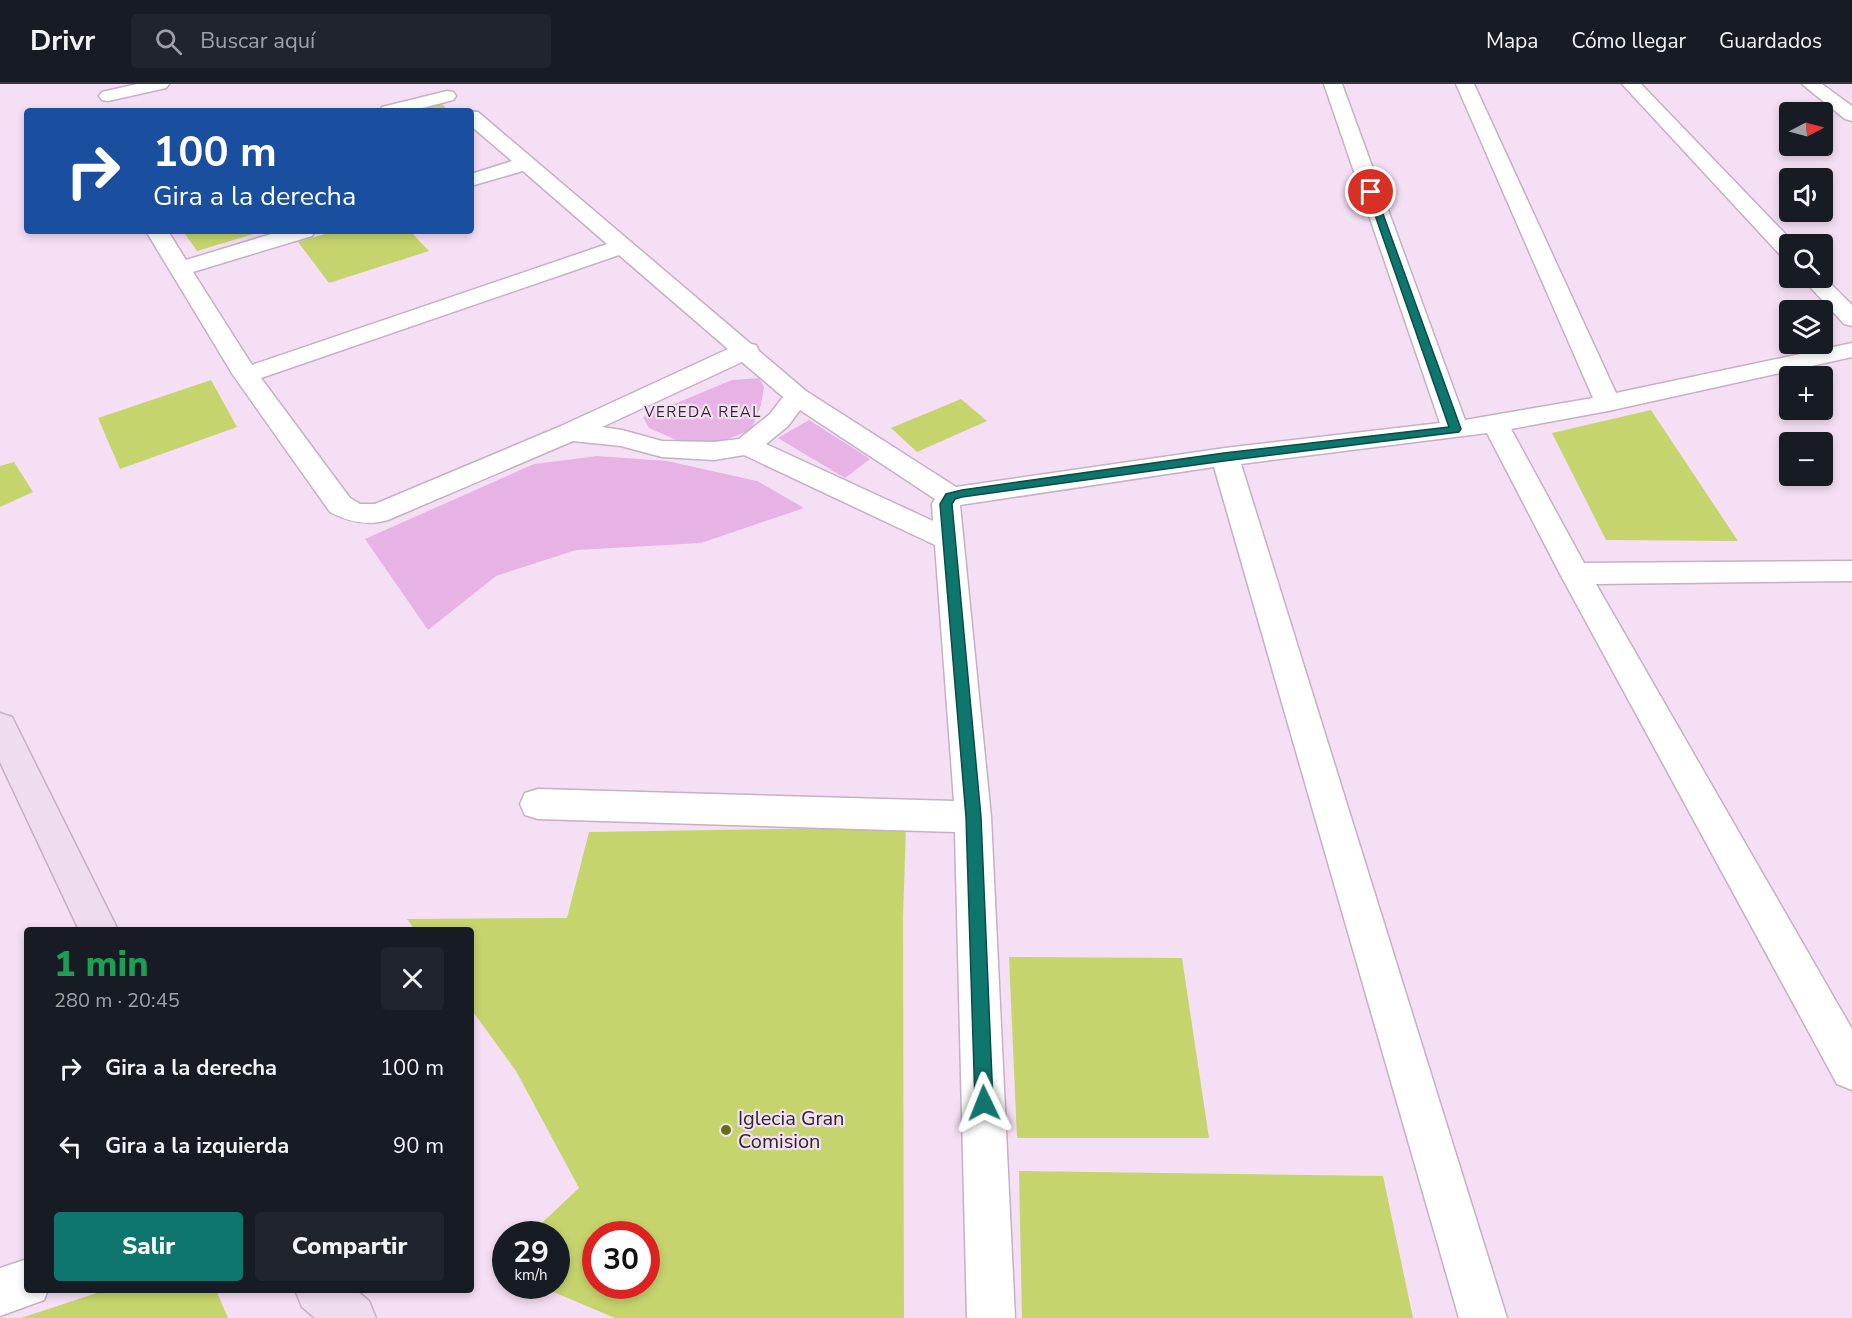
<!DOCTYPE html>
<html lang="es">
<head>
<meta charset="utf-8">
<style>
  body { margin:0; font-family:"Nunito Sans",sans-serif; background:#20242c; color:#f1f3f6; height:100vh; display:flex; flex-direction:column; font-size:22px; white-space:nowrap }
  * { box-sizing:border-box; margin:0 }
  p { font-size:20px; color:#9ea1a6 }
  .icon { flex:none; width:33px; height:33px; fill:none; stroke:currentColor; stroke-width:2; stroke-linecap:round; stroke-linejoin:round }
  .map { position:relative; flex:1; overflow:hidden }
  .panel { position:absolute; left:24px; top:843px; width:450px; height:366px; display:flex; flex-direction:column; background:#171b24; border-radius:6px; box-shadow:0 3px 9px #0003 }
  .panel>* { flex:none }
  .hud { position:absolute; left:24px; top:24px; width:450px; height:126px; border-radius:6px; box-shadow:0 3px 9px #0003; background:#1a4fa0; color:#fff; overflow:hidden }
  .needle { width:39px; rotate:84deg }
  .controls { position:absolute; left:1779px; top:18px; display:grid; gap:12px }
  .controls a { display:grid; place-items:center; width:54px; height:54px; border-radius:6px; background:#171b24; box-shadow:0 3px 9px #0003; font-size:30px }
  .speed { position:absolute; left:492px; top:1137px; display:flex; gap:12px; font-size:30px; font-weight:700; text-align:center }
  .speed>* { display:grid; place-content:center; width:78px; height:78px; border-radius:50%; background:#171b24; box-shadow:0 3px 9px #0003; line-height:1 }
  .speed small { font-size:15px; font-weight:400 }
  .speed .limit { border:9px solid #d22; background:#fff; color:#111 }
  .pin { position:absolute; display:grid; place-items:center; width:51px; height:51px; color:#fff; margin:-26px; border:3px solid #fff; border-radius:50%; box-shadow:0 2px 6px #0007 }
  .me { position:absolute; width:66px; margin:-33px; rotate:358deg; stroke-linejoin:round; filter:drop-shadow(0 0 4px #0008) }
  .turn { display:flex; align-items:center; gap:21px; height:126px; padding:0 30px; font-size:27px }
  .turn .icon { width:78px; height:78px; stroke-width:2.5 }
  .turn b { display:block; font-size:42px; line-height:51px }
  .round { display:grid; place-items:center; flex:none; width:63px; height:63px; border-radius:6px; background:#20242c }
  .summary { display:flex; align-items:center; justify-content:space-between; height:102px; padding:0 30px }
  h1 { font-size:36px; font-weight:800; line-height:45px; color:#1e9e55 }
  .button { display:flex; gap:12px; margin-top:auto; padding:12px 30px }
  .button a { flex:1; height:69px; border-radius:6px; background:#0f766e; color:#fff; font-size:24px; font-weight:800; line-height:69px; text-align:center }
  .button a+a { background:#20242c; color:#f1f3f6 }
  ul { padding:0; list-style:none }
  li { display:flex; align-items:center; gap:18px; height:78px; padding:0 30px }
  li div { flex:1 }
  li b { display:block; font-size:22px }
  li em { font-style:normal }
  header { display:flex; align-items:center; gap:36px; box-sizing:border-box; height:84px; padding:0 30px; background:#171b24; border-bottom:2px solid #363941 }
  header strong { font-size:28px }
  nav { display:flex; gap:33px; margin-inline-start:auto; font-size:21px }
  .search { width:420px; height:54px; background:#20242c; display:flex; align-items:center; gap:15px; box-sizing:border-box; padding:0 21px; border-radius:6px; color:#9ea1a6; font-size:22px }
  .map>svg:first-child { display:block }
  .green { fill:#e7b2e4 }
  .building { fill:#c6d46e; fill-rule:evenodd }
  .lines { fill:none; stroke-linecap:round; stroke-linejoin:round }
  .minor-casing { stroke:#c6b0c4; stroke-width:3 }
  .secondary-casing { stroke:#c6b0c4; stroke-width:3 }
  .minor { fill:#fff; fill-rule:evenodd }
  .secondary { fill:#f0dcef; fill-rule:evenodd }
  .route { fill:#0f766e; stroke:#0a4d48; stroke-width:1.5 }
  .poi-dot { fill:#666f17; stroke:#f5dff4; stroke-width:2 }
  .labels { text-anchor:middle; stroke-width:4.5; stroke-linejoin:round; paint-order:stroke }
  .far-neighbourhood-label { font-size:15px; letter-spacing:1.5px; fill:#2f272f; stroke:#f5dff4 }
  .near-poi-label { font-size:20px; fill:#2f272f; stroke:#f5dff4; text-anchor:start }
</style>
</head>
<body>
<header>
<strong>Drivr</strong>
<div class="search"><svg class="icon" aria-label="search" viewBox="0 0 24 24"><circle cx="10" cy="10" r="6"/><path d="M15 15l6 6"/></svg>Buscar aquí</div>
<nav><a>Mapa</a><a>Cómo llegar</a><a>Guardados</a></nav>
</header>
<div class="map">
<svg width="1852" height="1234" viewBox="0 0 1852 1234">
  <rect width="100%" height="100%" fill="#f5dff4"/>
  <g class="green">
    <path d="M759 294 764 303 761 321 751 346 722 357 681 358 649 344 643 333 732 296Z"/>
    <path d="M809 336 870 375 845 394 778 354Z"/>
    <path d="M597 372 667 377 757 397 804 424 701 459 576 466 496 492 428 546 365 455 534 380Z"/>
  </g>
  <g class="building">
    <path d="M441 19 449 27H415V26Z"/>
    <path d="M183 147H260V148L197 167Z"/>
    <path d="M335 147H410L429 167 329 199 298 158Z"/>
    <path d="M211 296 237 343 120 385 98 334Z"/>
    <path d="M961 315 987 337 917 368 891 344Z"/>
    <path d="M1651 326 1738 457 1606 456 1552 349Z"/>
    <path d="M14 378 33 408 0 423V382Z"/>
    <path d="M906 743 903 833 904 1234H615L539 1202H556V1150H530L579 1104 516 987 471 925V846H415L407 835 567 834 589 748ZM596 1150H646V1202H596Z"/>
    <path d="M1009 873 1182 874 1209 1054H1017Z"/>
    <path d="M1019 1087 1383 1092 1413 1234H1022Z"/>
    <path d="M106 1206H216L228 1234H21Z"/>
  </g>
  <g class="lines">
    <g class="minor-casing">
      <g id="minor">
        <path d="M137 0H169L166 4 108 17 102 16 99 12 102 8Z"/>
        <path d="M1324 0H1342L1465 336 1593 314 1456 0H1474L1616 309 1852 259V273L1608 327 1511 345 1584 479 1852 477V497L1596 500 1852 945V1006L1837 1000 1560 490 1487 349 1241 380 1507 1234H1459L1214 383 960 421 991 733 1015 1234H967L955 748 538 735 525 731 520 720 525 709 538 705 954 717 935 461 744 371 714 376 662 373 621 362 573 357 388 436C367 442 349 438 330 428L233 291 146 147H168L186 176 281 147H315L312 152 193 188 252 281 607 160 523 87 471 102V90L512 77 471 42V27H469L478 28 751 260 756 261 759 267 806 307 956 403 1225 364 1440 339ZM619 171 728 265 561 342 375 420H360L350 414 261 294ZM742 278 783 313 770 330 739 355 714 358 662 357 622 346 602 343ZM800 326 935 415 932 420 933 437 766 360 788 342Z"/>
        <path d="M1622 0H1641L1795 160H1790V174L1782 173Z"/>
        <path d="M1802 0H1822L1852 22V37L1845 35Z"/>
        <path d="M447 7 453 8 456 12 453 16 411 27H380L382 23Z"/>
        <path d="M1822 191 1852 221V242L1844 240 1802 194H1822Z"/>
        <path d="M27 1175V1206H48L44 1216 0 1232V1184Z"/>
      </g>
    </g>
    <g class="secondary-casing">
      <g id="secondary">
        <path d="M0 629 12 633 118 846H79L0 678Z"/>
        <path d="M295 1206H356L369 1217 376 1234H315L302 1223Z"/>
      </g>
    </g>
    <use href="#minor" class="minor"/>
    <use href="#secondary" class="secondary"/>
  </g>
  <path class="route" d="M1371 105 1375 108 1461 345 1459 348 1224 377 962 413 955 415 952 420 981 733 993 1019 990 1026 984 1028 977 1026 975 1019 966 733 940 420 946 410 962 406 1224 369 1449 343 1367 108Z"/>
  <circle class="poi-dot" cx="726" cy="1046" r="6"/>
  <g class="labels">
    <g class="far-neighbourhood-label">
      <text x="703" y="333">VEREDA REAL</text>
    </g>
    <g class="near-poi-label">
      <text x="738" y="1041">Iglecia Gran<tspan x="738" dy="23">Comision</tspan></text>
    </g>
  </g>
</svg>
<div class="controls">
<a><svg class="needle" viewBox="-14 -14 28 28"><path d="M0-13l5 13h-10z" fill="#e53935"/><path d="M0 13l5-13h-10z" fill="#9ea1a6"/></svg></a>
<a><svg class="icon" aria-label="sound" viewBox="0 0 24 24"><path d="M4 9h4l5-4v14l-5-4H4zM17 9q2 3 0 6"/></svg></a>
<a><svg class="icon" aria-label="search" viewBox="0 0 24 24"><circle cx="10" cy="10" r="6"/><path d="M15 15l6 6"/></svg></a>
<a><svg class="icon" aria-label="layers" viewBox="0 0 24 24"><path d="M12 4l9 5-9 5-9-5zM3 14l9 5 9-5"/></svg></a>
<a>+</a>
<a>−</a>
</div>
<div class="speed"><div>29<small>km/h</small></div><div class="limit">30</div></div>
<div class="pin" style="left:1371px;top:108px;background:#d93025"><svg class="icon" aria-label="arrive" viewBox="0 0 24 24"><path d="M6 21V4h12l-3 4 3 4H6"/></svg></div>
<svg class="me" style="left:984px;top:1019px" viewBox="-20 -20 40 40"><path d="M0-17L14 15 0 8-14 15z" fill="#0f766e" stroke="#fff" stroke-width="4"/></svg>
<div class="hud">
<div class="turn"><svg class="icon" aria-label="right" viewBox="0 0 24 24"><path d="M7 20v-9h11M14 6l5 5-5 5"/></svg><div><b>100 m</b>Gira a la derecha</div></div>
</div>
<section class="panel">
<div class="summary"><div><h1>1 min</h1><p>280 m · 20:45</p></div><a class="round"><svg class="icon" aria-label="close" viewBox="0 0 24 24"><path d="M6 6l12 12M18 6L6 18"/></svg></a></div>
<ul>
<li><svg class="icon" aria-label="right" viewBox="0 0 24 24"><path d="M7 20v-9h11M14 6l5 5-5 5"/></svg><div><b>Gira a la derecha</b></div><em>100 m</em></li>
<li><svg class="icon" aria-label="left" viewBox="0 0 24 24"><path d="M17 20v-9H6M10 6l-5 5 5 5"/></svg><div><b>Gira a la izquierda</b></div><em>90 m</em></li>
</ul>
<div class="button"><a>Salir</a><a>Compartir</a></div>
</section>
</div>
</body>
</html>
